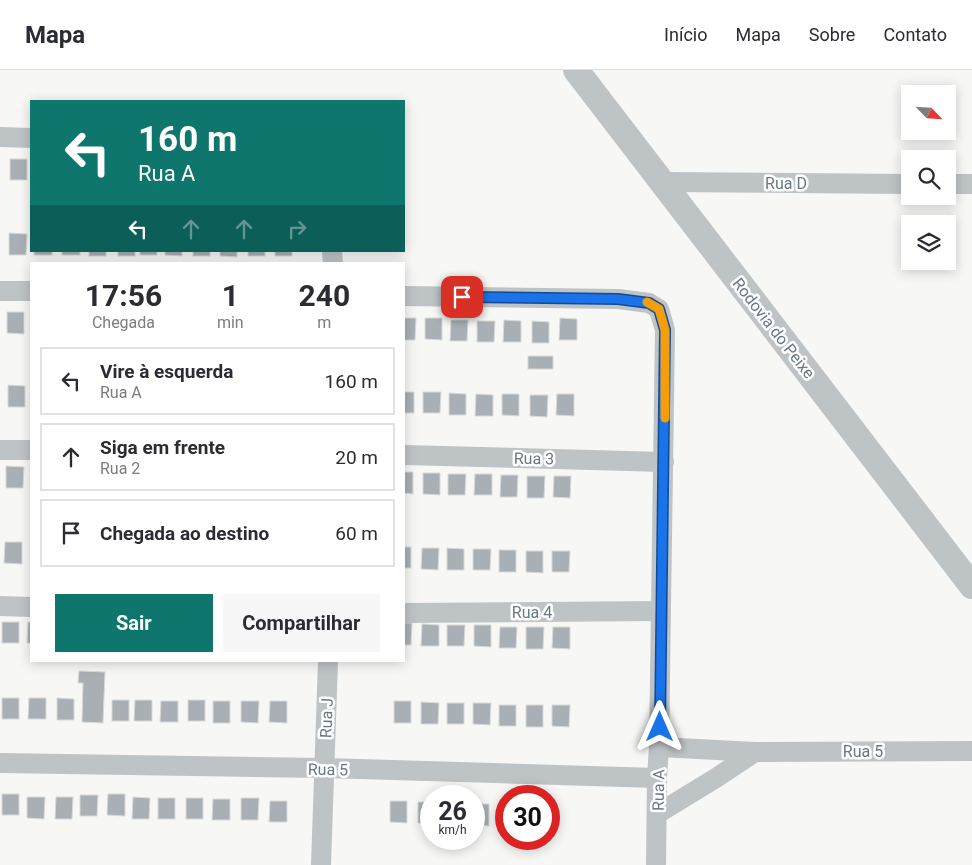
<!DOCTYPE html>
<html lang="pt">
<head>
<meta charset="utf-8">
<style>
  body { margin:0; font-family:Roboto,sans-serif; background:#f7f7f7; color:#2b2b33; height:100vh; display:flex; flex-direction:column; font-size:19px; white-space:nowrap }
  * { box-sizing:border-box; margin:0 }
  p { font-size:16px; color:#7c7c81 }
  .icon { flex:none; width:28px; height:28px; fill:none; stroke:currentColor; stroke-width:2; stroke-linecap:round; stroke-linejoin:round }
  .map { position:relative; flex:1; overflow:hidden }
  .sheet { position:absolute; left:30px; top:192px; width:375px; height:400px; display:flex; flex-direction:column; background:#fff; border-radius:0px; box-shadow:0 2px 12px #0003 }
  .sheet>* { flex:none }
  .banner { position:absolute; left:30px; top:30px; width:375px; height:152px; border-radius:0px; box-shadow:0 2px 12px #0003; background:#0f766e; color:#fff; overflow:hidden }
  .needle { width:32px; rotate:115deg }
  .tools { position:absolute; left:901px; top:15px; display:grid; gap:10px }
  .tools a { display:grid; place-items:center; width:55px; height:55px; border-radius:0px; background:#fff; box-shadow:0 2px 12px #0003; font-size:25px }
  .speed { position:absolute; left:420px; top:715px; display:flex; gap:10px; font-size:25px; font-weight:700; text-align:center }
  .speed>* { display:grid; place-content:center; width:65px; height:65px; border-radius:50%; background:#fff; box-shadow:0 2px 12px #0003; line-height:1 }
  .speed small { font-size:12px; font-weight:400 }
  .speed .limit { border:8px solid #d22; background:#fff; color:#111 }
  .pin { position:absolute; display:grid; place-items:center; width:42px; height:42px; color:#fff; margin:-21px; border-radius:10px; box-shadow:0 2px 8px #0006 }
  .me { position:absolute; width:55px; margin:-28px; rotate:0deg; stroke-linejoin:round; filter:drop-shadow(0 0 4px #0008) }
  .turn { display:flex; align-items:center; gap:18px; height:105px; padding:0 25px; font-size:22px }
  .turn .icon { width:65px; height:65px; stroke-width:2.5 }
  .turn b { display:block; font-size:35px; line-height:42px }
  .lanes { display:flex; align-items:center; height:48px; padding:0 25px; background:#0003; justify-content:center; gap:25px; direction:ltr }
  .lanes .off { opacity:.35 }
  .eta { display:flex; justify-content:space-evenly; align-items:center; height:85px; text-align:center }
  .eta b { font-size:30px; font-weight:700; line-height:35px }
  .button { display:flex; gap:10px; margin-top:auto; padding:10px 25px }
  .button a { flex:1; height:58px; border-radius:0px; background:#0f766e; color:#fff; font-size:20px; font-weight:700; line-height:58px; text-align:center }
  .button a+a { background:#f7f7f7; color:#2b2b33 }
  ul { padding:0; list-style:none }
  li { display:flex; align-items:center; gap:15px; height:68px; margin:0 10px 8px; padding:0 15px; border:2px solid #e1e1e2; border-radius:0px }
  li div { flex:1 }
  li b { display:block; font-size:19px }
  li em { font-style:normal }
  header { display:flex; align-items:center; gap:30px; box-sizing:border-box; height:70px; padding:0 25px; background:#fff; border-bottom:1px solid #e1e1e2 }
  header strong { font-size:24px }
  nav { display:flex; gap:28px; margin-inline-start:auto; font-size:18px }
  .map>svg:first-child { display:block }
  .building { fill:#a8b0b5; stroke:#d9d9d7 }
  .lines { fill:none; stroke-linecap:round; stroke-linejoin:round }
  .minor { stroke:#bec3c6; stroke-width:20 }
  .tertiary { stroke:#bec3c6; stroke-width:26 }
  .route-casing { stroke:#114b97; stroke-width:12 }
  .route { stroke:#1a73e8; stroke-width:9 }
  .slow { stroke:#f59e0b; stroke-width:9 }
  .labels { text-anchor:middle; stroke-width:5; stroke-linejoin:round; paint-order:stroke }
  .street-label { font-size:16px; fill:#687884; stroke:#fff }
</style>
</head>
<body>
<header>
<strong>Mapa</strong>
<nav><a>Início</a><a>Mapa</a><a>Sobre</a><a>Contato</a></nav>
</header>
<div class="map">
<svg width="972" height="795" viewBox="0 0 972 795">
  <rect width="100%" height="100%" fill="#f7f7f5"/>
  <g class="building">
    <rect x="10" y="89" width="17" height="21"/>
    <path d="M9 163 27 164 26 185H9Z"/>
    <rect x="34" y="181" width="18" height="4"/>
    <rect x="62" y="181" width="18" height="4"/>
    <rect x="89" y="181" width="17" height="5"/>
    <rect x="118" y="181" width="17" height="5"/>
    <rect x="140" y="181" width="17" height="4"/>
    <path d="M165 181H182V186L165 185Z"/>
    <rect x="193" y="181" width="17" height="5"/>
    <path d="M220 181H237V187L220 186Z"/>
    <rect x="248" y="181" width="17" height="5"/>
    <rect x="275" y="181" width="17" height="5"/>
    <path d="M7 242H24V264L7 263Z"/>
    <path d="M404 248H416L415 270H404Z"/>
    <path d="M425 248H442V270L425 269Z"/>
    <path d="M560 248 577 249V270H559Z"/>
    <path d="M451 250H468L467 271H450Z"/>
    <path d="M504 250 521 251V272H503Z"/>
    <path d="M477 251H495L494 272H477Z"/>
    <path d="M532 251 549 252V273H532Z"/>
    <rect x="528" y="286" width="25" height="13"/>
    <path d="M8 315 25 316V337H8Z"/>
    <rect x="404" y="322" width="10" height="21"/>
    <path d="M423 322H441L440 343H423Z"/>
    <path d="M449 323 466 324V345H449Z"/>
    <path d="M476 324 493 325V346H475Z"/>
    <path d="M502 324H519V346L502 345Z"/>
    <path d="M557 324H574V346L556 345Z"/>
    <path d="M530 325H548L547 347 530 346Z"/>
    <path d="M6 396 24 397 23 418H6Z"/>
    <path d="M404 402H413V424L404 423Z"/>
    <path d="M423 403H440V425L423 424Z"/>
    <path d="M448 404H466L465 425H448Z"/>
    <path d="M475 404H492V425H474Z"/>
    <path d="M501 405H518L517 427H500Z"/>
    <path d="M527 406H545L544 428H527Z"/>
    <path d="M554 406H571L570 428 553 427Z"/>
    <path d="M5 472H22V494L4 493Z"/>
    <rect x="404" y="477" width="7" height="21"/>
    <path d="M422 478H439L438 500 421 499Z"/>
    <path d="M447 478 464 479V500H447Z"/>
    <path d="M473 479H491L490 500H473Z"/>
    <rect x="499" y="480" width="17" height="22"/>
    <path d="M526 481H543V503L526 502Z"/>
    <path d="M552 481H570L569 502H552Z"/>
    <rect x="2" y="552" width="17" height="21"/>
    <path d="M28 552H31V573H27Z"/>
    <path d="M404 553H412L411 575H404Z"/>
    <path d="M422 554 439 555V576H421Z"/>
    <path d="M447 555H465L464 576H447Z"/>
    <path d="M474 555H491V577L474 576Z"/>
    <path d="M500 557H517L516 578H499Z"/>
    <path d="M526 557H544L543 579H526Z"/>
    <path d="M553 557H570V579L552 578Z"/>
    <path d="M79 601 105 602 103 653 82 652 83 613H78Z"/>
    <rect x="2" y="628" width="17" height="21"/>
    <path d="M29 628H46V649H28Z"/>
    <path d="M57 628 74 629V650H57Z"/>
    <rect x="112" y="630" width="17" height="21"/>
    <path d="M135 630H152V651H134Z"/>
    <rect x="188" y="630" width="17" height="21"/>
    <path d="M161 631H178V652H160Z"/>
    <rect x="213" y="631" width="17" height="22"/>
    <path d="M241 631H259L258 653 241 652Z"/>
    <path d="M270 631H287V653L269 652Z"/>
    <rect x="394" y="631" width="17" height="22"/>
    <path d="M421 632 439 633 438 654H421Z"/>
    <rect x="447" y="633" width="17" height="21"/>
    <path d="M473 633H491L490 655 473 654Z"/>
    <rect x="499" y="635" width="17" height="21"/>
    <rect x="526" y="635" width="17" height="22"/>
    <path d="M552 635H570L569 657 552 656Z"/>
    <rect x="2" y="724" width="17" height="21"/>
    <path d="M108 724H125V746L107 745Z"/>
    <path d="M80 725H98L97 746H80Z"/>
    <path d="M27 727H45L44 749 27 748Z"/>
    <path d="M56 727H73L72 749H55Z"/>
    <path d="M133 727 150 728 149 749H132Z"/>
    <rect x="158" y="728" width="17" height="21"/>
    <rect x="186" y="728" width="17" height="21"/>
    <path d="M241 728H259L258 750H241Z"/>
    <path d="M213 729H230V750H212Z"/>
    <path d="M270 731H287V752H269Z"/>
    <path d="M390 731H407V753L390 752Z"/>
    <path d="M418 732H431V754L418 753Z"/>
    <path d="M474 734H489V756L474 755Z"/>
    <rect x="499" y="735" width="7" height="22"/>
  </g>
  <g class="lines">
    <g class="minor">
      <path d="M0 67 31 68"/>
      <path d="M662 112 910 114"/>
      <path d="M948 114H972"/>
      <path d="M332 181 333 194"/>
      <path d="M0 221H31"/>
      <path d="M404 226 618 229 649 233 659 239 665 260 659 677 657 708 656 795"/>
      <path d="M0 380H31"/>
      <path d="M404 385 664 392"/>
      <path d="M0 536 31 537"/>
      <path d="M404 543 660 541"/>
      <path d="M659 677 755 682 972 681"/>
      <path d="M0 693 325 698 657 708"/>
      <path d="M657 744 716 708 755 682"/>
      <path d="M321 795 328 591"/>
    </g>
    <path class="tertiary" d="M576 0 972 516"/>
  </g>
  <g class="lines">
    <g class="route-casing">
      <path id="route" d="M462 227 618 229 649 233 659 239 665 260 660 657"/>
    </g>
    <use href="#route" class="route"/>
    <path class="slow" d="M647 232 659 239 665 260V348"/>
  </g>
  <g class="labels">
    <g class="street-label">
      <text x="786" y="119">Rua D</text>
      <text transform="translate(774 258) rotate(52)" y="6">Rodovia do Peixe</text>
      <text transform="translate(534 388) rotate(1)" y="6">Rua 3</text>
      <text x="532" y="548">Rua 4</text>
      <text transform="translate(326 648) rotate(-88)" y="6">Rua J</text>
      <text x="863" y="687">Rua 5</text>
      <text transform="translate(328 699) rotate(1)" y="6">Rua 5</text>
      <text transform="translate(658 720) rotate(-89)" y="6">Rua A</text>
    </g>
  </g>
</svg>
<div class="tools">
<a><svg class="needle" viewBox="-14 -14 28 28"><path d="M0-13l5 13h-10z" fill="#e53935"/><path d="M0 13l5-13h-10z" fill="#7c7c81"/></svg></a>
<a><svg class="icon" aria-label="search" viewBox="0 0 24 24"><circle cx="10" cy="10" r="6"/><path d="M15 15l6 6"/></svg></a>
<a><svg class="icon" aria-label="layers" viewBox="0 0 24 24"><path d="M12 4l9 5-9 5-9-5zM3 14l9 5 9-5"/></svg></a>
</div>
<div class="speed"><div>26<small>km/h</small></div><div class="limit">30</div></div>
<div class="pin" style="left:462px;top:227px;background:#d93025"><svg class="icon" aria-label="arrive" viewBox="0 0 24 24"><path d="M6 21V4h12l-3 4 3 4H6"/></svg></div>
<svg class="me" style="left:660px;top:657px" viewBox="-20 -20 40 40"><path d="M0-17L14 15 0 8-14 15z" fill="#1a73e8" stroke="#fff" stroke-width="4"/></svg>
<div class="banner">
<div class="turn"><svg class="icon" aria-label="left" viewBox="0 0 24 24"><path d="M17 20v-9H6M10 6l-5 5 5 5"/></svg><div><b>160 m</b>Rua A</div></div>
<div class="lanes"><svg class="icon" aria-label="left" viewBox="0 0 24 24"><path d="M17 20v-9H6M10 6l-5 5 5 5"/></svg><svg class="icon off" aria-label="ahead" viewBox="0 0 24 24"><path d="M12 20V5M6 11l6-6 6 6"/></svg><svg class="icon off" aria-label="ahead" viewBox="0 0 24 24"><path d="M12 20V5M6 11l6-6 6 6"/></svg><svg class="icon off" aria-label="right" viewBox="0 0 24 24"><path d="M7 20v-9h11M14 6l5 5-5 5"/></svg></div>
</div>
<section class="sheet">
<div class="eta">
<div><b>17:56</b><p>Chegada</p></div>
<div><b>1</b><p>min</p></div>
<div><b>240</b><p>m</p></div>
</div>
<ul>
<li><svg class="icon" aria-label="left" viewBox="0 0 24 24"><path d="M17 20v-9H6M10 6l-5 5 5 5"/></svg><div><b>Vire à esquerda</b><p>Rua A</p></div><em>160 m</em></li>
<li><svg class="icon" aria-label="ahead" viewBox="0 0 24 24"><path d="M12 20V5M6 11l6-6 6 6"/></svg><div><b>Siga em frente</b><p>Rua 2</p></div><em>20 m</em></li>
<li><svg class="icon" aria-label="arrive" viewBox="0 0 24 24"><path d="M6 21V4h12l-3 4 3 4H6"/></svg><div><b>Chegada ao destino</b></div><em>60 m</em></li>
</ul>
<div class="button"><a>Sair</a><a>Compartilhar</a></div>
</section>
</div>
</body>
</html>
